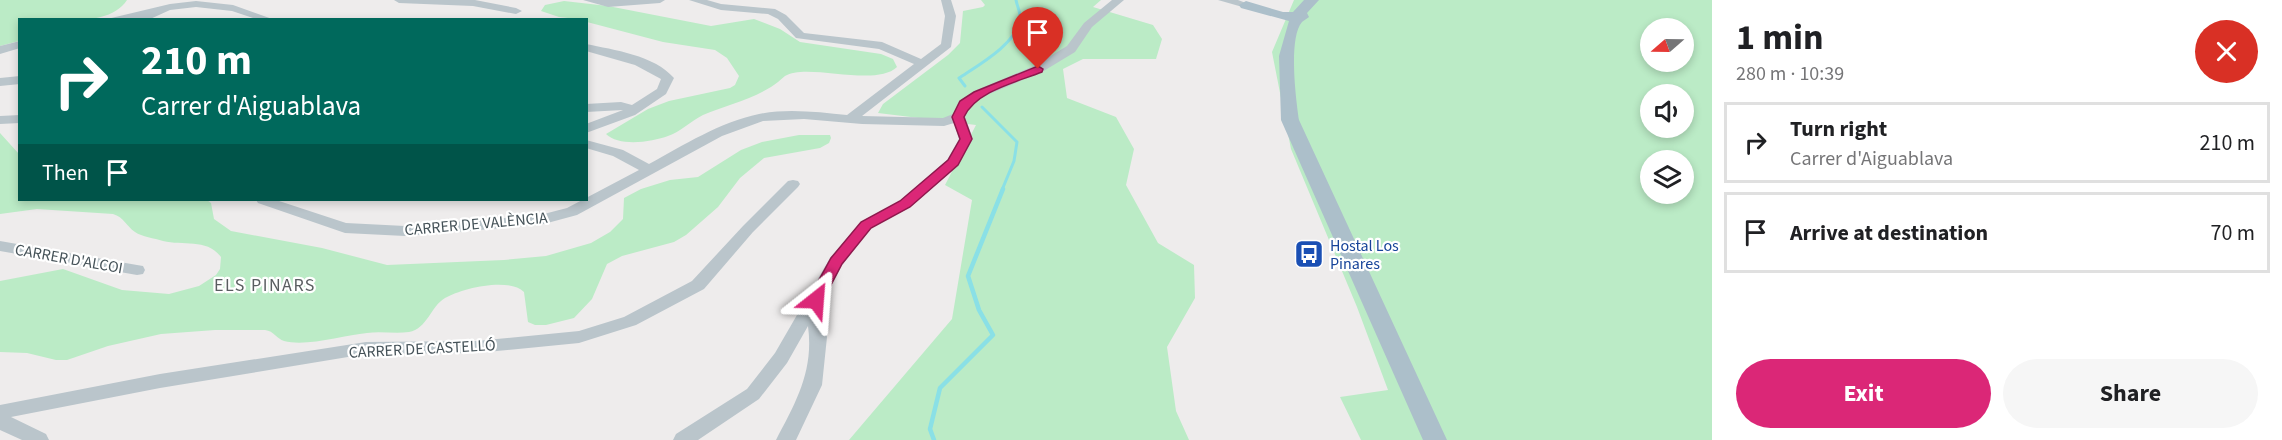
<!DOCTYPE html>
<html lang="en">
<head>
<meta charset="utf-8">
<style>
  body { margin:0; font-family:"Source Sans 3",sans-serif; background:#f6f6f6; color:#202124; height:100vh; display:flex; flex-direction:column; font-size:22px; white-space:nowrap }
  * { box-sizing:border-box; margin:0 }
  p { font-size:20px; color:#757577 }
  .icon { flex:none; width:33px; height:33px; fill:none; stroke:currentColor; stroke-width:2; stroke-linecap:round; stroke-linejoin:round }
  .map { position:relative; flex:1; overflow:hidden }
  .panel { display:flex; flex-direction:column; background:#fff; width:570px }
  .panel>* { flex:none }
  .top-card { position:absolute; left:18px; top:18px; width:570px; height:183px; border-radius:0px; box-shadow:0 3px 9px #0003; background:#00695c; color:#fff; overflow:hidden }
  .needle { width:39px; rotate:250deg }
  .controls { position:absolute; left:1640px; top:18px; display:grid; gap:12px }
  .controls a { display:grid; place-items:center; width:54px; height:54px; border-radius:50%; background:#fff; box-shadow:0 3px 9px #0003; font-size:30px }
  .pin { position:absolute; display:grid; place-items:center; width:51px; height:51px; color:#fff; margin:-62px -26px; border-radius:50% 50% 50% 0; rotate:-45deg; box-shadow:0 0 6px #0007 }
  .pin .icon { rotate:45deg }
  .me { position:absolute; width:66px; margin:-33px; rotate:28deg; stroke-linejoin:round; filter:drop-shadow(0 0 4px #0008) }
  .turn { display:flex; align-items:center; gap:21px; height:126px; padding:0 24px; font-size:27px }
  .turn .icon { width:78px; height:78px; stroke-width:2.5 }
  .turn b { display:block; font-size:42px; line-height:51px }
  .then { display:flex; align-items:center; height:57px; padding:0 24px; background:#0003; gap:12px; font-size:22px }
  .round { display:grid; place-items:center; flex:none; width:63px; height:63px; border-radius:32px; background:#f6f6f6 }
  .summary { display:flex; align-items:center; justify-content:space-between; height:102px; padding:0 24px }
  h1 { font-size:36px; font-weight:700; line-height:45px }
  .cta { display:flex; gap:12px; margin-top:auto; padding:12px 24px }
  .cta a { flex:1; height:69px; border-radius:36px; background:#db2777; color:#fff; font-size:24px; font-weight:700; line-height:69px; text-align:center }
  .cta a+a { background:#f6f6f6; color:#202124 }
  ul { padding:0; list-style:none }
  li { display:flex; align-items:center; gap:18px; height:81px; margin:0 12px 9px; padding:0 12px; border:3px solid #e0e0e0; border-radius:0px }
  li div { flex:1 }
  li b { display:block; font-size:22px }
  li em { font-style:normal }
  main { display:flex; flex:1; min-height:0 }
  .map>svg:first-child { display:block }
  .green { fill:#bbebc6; fill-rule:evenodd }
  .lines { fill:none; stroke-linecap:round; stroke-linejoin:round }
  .stream-far1 { stroke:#8ae0e6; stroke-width:3 }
  .stream { stroke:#8ae0e6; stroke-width:4.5 }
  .minor { fill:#bac5cb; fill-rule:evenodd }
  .major { fill:#acbfca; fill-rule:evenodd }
  .route { fill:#db2777; stroke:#8e194d; stroke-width:1.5 }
  .labels { text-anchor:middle; stroke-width:4.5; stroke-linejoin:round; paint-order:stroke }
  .street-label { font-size:16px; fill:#455258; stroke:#fff }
  .transit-label { font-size:16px; fill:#164399; stroke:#fff; text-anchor:start }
  .neighbourhood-label { font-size:18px; letter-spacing:1.5px; fill:#595d60; stroke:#fff }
</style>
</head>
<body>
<main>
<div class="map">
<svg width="1712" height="440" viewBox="0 0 1712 440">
  <rect width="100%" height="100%" fill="#eeecec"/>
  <g class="green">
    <path d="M0 0H127C108 29 51 19 20 20L19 41 0 46Z"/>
    <path d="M981 0H1101L1093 7 1153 25 1162 39 1156 59H1083L1063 69 1067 98 1116 117 1134 149 1126 185 1158 243 1194 265 1195 298 1167 347 1176 411 1189 440H849L952 319 972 200 945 185 976 125 878 113 883 104 948 55 960 43 963 11 983 7 985 5Z"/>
    <path d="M1294 0H1712V440H1361L1340 397 1388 390 1357 307 1291 149 1272 52ZM1650 28H1683V62H1650ZM1650 94H1683V128H1650ZM1650 160H1683V194H1650Z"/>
    <path d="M564 1 608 6 711 26 754 19 780 29 800 42 881 54 893 59 897 67C875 88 807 62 785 76 780 80 776 84 771 87 750 100 725 106 703 115 691 121 680 132 668 136 652 142 619 147 606 134L648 109 669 101 730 88 735 85 739 76 727 58 715 50 663 42 587 22 586 20 559 17 541 11 545 5Z"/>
    <path d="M0 133 19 154 20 200H207L211 203 214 219 231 231 322 248 387 265 504 260 546 256 591 243 610 232 623 219 624 198 641 189 670 180 698 177 741 150 762 142 799 135H830L831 138 829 143 820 148 764 158 740 178 718 207 686 235 674 242 622 256 607 264 592 299 574 318 546 325H535L528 322 524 292C509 277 462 288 445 298 431 306 427 329 409 332 395 334 381 331 367 333 344 335 307 347 284 341 277 339 274 331 265 330H215L161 334 108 346 67 360H56L27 353 0 352V281L63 269 122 290 169 294 199 286 216 275 220 269 221 257C207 238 183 246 163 241 154 238 142 237 135 232 126 226 124 217 113 214L37 209 0 214Z"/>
  </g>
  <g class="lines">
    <g class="stream-far1">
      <path d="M965 86 959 78C977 66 1018 43 1020 19 1021 13 1017 6 1016 0"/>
      <path d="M982 107 1017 142 1014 161 1002 190"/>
    </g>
    <path class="stream" d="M934 440 930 429 940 388 993 335 979 310 968 276 1003 189"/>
    <g class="minor">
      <path d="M394 0H475L516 8 522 11 516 14 473 6 399 3Z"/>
      <path d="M583 0H665L660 3 608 7Z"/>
      <path d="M689 0H707L721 4 775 9 786 15 804 33 882 42 921 59 941 44 945 16 941 0H951L956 16 951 47 862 116 943 118 953 114 959 101 974 91 1034 66 1067 46 1084 23 1112 0H1124L1092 27 1075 52 1042 72 982 97 969 106 965 117 973 139 958 165 910 207 871 228 842 265 821 303 827 337 822 385 796 440H776C796 402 814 371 808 326L787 363 759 399 698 440H673L676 434 747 389 775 353 830 258 861 222 900 201 947 160 959 139 954 123 944 126 862 124 804 119 763 121 722 136 577 215 540 225 405 236 345 233 258 203 256 200H276L346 223 405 226 540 215 567 208 639 170 613 156 586 148V140L623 150 649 164C684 145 720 122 759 114 787 108 819 112 847 115L914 64 879 49 796 38 778 19 768 14 721 10Z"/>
      <path d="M1218 0H1238L1251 5 1246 8Z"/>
      <path d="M196 1 233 5 275 20H259L232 11 196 7 170 10 148 20H103L170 4Z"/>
      <path d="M20 41V48L0 54V46Z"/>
      <path d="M586 44C614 50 654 55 674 78L666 94 635 115 586 133V124L623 110 586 112V104L621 102 632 105 657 89 661 79 635 65 586 51Z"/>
      <path d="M20 76V84L0 86V78Z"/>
      <path d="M20 115V123L0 124V116Z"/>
      <path d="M793 180 798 181 800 184 798 187 753 232 704 289 636 325 579 343 476 353 366 354 160 388 11 417 46 434 49 440H22L0 430V405L160 374 366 342 476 341 579 331 624 317 692 281 743 226 788 181Z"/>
      <path d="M0 241 137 265 143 266 145 270 143 274 137 275 0 251Z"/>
    </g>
    <path class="major" d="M1304 0H1319L1307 13 1309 17C1307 19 1304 20 1302 22 1288 38 1296 100 1299 120L1447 440H1423L1281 120 1279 56 1289 21 1241 8 1239 5 1246 1 1283 12H1293Z"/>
  </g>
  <path class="route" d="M1038 66 1043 69 1042 72C1017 82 976 91 964 117L972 139 958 165 910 207 871 228 842 264 821 304H811L808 300 831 258 861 222 900 201 948 160 960 139 952 117 960 101 974 92Z"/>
  <defs>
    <g id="bus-square" transform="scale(1.5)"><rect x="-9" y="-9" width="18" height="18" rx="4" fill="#1a4fb4" stroke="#fff"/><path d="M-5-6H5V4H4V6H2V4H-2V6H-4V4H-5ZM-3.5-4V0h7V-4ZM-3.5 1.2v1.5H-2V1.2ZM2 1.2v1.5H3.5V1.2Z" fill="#fff"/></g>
  </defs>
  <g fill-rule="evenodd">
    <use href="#bus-square" x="1309" y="254"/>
  </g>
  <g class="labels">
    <g class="street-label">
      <text transform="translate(476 223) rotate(-5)" y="6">CARRER DE VALÈNCIA</text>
      <text transform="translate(69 258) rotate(10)" y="6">CARRER D'ALCOI</text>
      <text transform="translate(422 348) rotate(-3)" y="6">CARRER DE CASTELLÓ</text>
    </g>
    <g class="transit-label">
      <text x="1330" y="251">Hostal Los<tspan x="1330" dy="18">Pinares</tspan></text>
    </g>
    <g class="neighbourhood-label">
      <text x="265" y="291">ELS PINARS</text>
    </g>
  </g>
</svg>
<div class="controls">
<a><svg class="needle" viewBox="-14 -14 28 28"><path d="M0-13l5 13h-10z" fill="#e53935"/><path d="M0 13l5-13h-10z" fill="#757577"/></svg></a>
<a><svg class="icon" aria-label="sound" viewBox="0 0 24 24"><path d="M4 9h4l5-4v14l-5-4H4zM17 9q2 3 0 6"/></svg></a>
<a><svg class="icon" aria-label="layers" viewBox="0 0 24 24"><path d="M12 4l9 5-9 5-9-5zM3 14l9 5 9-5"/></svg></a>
</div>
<div class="pin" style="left:1038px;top:69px;background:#d93025"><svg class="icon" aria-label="arrive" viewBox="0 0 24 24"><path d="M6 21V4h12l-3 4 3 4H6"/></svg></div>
<svg class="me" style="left:816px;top:300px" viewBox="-20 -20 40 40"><path d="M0-17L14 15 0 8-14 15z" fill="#db2777" stroke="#fff" stroke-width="4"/></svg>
<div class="top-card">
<div class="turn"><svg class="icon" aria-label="right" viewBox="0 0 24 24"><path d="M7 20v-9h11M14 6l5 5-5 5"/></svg><div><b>210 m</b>Carrer d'Aiguablava</div></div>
<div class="then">Then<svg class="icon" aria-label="arrive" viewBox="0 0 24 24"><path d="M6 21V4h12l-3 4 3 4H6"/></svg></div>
</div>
</div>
<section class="panel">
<div class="summary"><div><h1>1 min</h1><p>280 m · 10:39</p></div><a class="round" style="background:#d93025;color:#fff"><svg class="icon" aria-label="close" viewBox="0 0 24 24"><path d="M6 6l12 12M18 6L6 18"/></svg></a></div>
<ul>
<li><svg class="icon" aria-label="right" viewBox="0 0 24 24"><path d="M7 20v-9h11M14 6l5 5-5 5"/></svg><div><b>Turn right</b><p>Carrer d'Aiguablava</p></div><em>210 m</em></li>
<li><svg class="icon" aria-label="arrive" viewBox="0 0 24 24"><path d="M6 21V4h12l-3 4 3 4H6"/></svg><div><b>Arrive at destination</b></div><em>70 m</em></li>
</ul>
<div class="cta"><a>Exit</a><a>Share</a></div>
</section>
</main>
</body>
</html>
